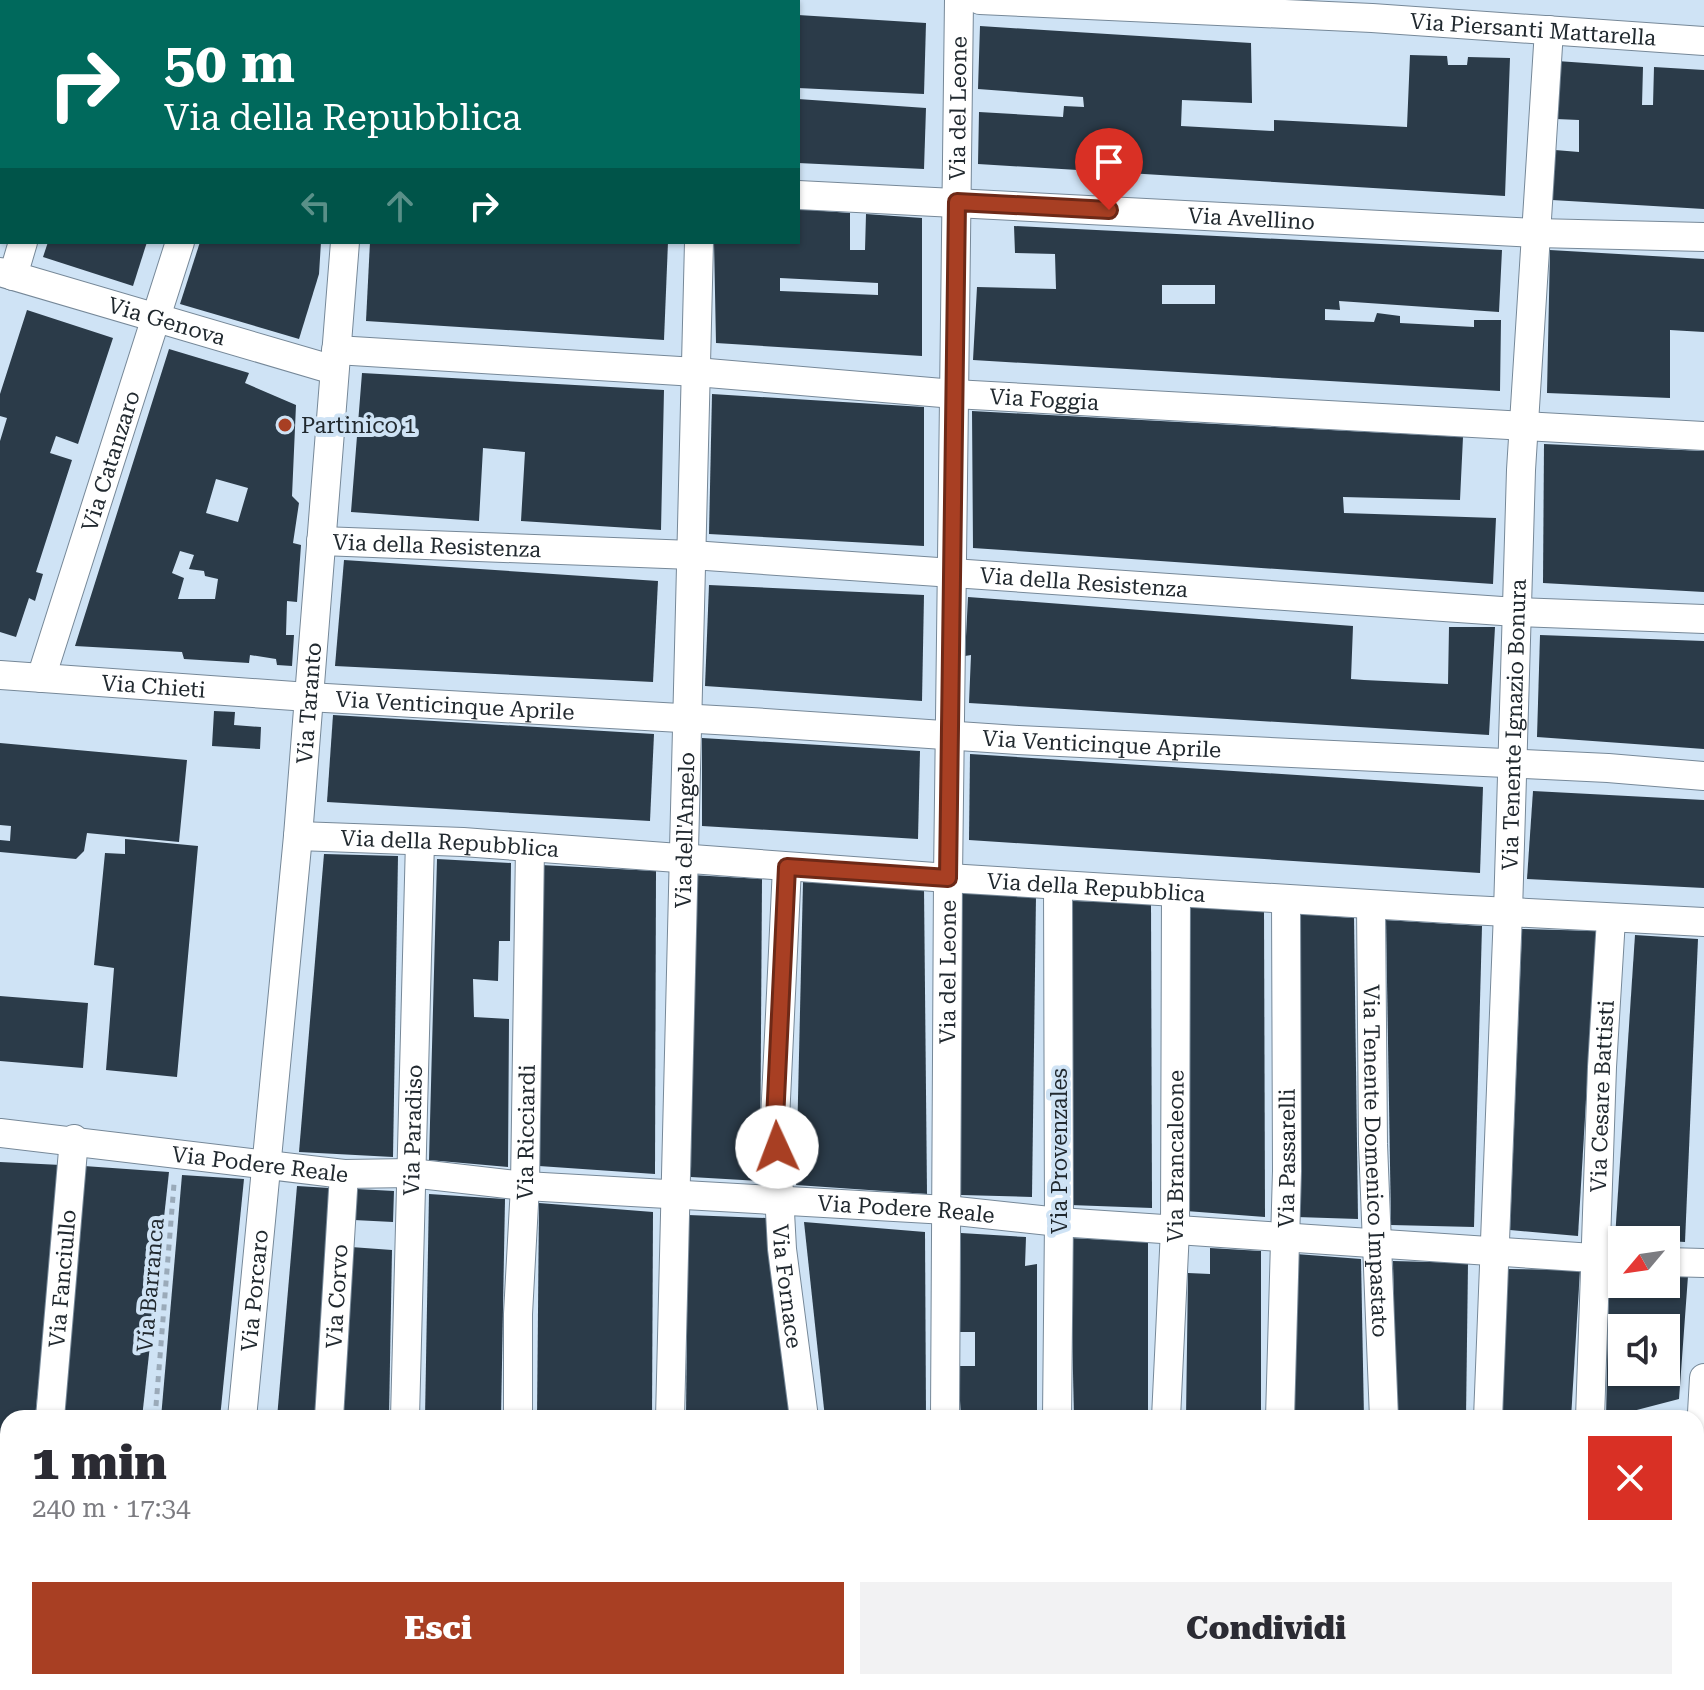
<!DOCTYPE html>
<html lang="it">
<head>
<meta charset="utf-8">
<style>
  body { margin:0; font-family:"Roboto Serif",serif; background:#f2f2f3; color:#2b2b33; height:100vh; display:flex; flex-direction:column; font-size:30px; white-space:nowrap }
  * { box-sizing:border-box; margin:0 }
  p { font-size:26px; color:#7c7c81 }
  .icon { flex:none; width:44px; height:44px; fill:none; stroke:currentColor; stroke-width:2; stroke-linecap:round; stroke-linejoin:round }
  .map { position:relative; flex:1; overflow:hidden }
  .sheet { position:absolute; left:0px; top:1410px; width:1704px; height:280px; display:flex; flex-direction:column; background:#fff; border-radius:24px 24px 0 0; box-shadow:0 2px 6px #0004 }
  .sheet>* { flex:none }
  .hud { position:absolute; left:0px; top:0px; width:800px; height:244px; box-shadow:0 2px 6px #0004; background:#00695c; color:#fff; overflow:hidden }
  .needle { width:52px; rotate:241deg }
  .controls { position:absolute; left:1608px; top:1226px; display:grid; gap:16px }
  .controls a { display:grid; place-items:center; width:72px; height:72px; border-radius:0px; background:#fff; box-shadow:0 2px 6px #0004; font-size:40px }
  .pin { position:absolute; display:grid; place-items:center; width:68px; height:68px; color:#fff; margin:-82px -34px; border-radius:50% 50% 50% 0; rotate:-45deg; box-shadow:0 0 8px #0007 }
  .pin .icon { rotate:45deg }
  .me { position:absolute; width:88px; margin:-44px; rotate:358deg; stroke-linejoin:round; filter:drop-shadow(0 0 6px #0008) }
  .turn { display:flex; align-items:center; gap:28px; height:168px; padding:0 32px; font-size:36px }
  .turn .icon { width:104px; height:104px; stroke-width:2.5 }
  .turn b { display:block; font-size:56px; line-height:68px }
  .lanes { display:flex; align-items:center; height:76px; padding:0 32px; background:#0003; justify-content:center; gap:40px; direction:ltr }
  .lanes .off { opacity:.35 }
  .round { display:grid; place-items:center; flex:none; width:84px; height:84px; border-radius:0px; background:#f2f2f3 }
  .headline { display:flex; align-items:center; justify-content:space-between; height:136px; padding:0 32px }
  h1 { font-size:48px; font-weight:800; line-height:60px }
  .action { display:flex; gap:16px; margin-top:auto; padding:16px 32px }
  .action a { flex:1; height:92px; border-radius:0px; background:#a83f23; color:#fff; font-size:32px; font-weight:800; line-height:92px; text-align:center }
  .action a+a { background:#f2f2f3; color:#2b2b33 }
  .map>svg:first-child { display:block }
  .building { fill:#2b3b49; fill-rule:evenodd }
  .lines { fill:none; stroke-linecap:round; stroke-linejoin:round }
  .minor-casing { stroke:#768898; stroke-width:30 }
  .tertiary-casing { stroke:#768898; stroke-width:38 }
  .path { stroke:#9aaab9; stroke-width:5; stroke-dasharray:6 6; stroke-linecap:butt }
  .minor { stroke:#fff; stroke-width:28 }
  .tertiary { stroke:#fff; stroke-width:36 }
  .route-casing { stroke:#6d2917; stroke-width:20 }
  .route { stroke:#a83f23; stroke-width:14 }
  .poi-dot { fill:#a83f23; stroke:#cfe3f5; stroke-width:3 }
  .labels { text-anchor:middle; stroke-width:8; stroke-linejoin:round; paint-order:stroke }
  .street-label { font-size:22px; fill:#21292f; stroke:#cfe3f5 }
  .poi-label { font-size:22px; fill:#21292f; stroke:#cfe3f5; text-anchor:start }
</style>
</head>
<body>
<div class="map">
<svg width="1704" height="1690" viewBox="0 0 1704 1690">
  <rect width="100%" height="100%" fill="#cfe3f5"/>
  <g class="building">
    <path d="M798 15 926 23 924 94 798 88Z"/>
    <path d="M980 26 1251 43 1252 103 1182 100 1181 126 1274 131V120L1407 127 1410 55 1447 56 1448 65H1467L1468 57 1510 58 1505 196 978 164 979 112 1063 117 1064 106 1084 107 1083 97 978 89Z"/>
    <path d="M1557 61 1643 67 1642 105H1653L1654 67 1704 70V209L1552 200 1555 150 1579 152V120L1556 119Z"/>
    <path d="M798 99 926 108 924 169 798 163Z"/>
    <path d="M798 209 850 213V250H865L866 214 922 218V356L716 343 714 242H798ZM780 278 878 283V295L780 291Z"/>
    <path d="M1014 226 1502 250 1499 312 1339 301 1340 310 1325 309V320L1374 322 1377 313 1400 316V323L1474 327V320H1501L1500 391 973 360 977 287 1056 289 1055 254 1015 253ZM1162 285H1215V304H1162Z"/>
    <path d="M48 242H147L133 286 43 257Z"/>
    <path d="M200 242H321L319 274 299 339 180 304Z"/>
    <path d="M370 242H668L664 340 366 321Z"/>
    <path d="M1550 250 1704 259V332L1670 330V398L1547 393Z"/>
    <path d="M27 310 113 338 78 444 56 436 50 453 72 460 36 572 43 574 35 601 29 598 16 637 0 632V441L7 418 0 416V394Z"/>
    <path d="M169 349 249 373 245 383 296 405 292 496 299 503 293 543 301 545 297 602 287 601 286 635H294L292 666 277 665 276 659 250 655 249 663 184 659 182 652 75 646ZM216 479 248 488 238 522 206 513ZM180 551 194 555 189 569 204 571 205 576 218 579 215 599H178L184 578 172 573Z"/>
    <path d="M362 373 664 390 661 530 521 521 525 452 483 448 479 521 351 512Z"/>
    <path d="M712 394 924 407V546L709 534Z"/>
    <path d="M972 411 1463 437 1460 500 1343 497 1344 513 1496 518 1493 584 973 548Z"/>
    <path d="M1544 444 1704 451V592L1543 583Z"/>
    <path d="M344 560 658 581 653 682 335 666Z"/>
    <path d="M709 585 924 595 922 701 705 686Z"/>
    <path d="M968 597 1353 626 1351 679 1364 680 1448 684 1449 627H1495L1489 735 969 703 971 655 965 656Z"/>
    <path d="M1540 635 1704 641V749L1537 737Z"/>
    <path d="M214 711 235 712 234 725 261 727 260 749 212 746Z"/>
    <path d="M333 715 654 734 650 821 327 802Z"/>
    <path d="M702 738 920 751 918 839 702 826Z"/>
    <path d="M0 743 187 760 179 842 87 833 84 851 76 859 0 852V840L10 841 11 826 0 825Z"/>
    <path d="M970 754 1483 787 1480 873 969 840Z"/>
    <path d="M1533 791 1704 800V888L1527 879Z"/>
    <path d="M125 839 198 846 177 1077 106 1070 114 968 94 965 105 853 125 854Z"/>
    <path d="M324 854 398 856 393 1157 299 1152Z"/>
    <path d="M437 859 511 863 510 941H499L498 981 473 979 474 1017 509 1019 508 1167 429 1160Z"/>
    <path d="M541 865 656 871 655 1174 539 1166Z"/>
    <path d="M692 875 762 879 760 1181 691 1177Z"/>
    <path d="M803 882 924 889 927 1194 796 1185Z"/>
    <path d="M961 893 1036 895 1032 1197 961 1195Z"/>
    <path d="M1072 901 1151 903 1152 1208 1070 1205Z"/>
    <path d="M1187 907 1264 910 1265 1217 1186 1211Z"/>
    <path d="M1299 914 1354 918 1358 1219 1297 1217Z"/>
    <path d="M1386 920 1482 926 1474 1227 1391 1225Z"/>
    <path d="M1522 929 1596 931 1578 1236 1510 1230Z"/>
    <path d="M1635 935 1698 939 1685 1242 1615 1238Z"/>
    <path d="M0 996 88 1003 83 1068 0 1061Z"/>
    <path d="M0 1162 61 1165 35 1418H8V1579L0 1578Z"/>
    <path d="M84 1166 169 1172 142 1418H64Z"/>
    <path d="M182 1175 244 1179 220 1418H161Z"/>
    <path d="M297 1186 330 1188 316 1418H277Z"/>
    <path d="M357 1189 394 1191 393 1222 354 1220Z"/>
    <path d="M429 1194 505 1199 501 1418H425Z"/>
    <path d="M539 1203 653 1212 652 1418H537Z"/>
    <path d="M688 1215 766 1218 790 1418H686Z"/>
    <path d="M804 1222 925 1232 926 1418H825Z"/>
    <path d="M961 1233 1026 1237 1025 1266 1037 1264V1418H961L958 1366H975V1332H960Z"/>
    <path d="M1070 1238 1148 1242V1418H1074Z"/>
    <path d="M351 1247 392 1250 389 1418H340Z"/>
    <path d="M1210 1248 1261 1251V1418H1186L1188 1273 1210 1274Z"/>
    <path d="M1296 1254 1361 1259 1364 1418H1294Z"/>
    <path d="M1393 1261 1468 1263 1466 1418H1396Z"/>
    <path d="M1507 1269 1580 1270 1571 1418H1502Z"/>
    <path d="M1609 1272 1622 1273V1284H1666V1275L1688 1276 1679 1399 1606 1418ZM1622 1328H1666V1372H1622Z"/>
    <path d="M1704 1519V1690H1637L1640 1682H1696V1539Z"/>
    <path d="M0 1608 8 1610V1682H20L21 1690H0Z"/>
    <path d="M50 1682H126V1690H51Z"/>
    <rect x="144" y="1682" width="57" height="8"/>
    <rect x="230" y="1682" width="70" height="8"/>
    <path d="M324 1682H338L370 1690H323Z"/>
    <rect x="533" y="1682" width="117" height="8"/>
    <path d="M683 1682H822V1688L815 1690H683Z"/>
    <path d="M1084 1682H1377V1683L1361 1688 1362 1690H1086Z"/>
    <path d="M1441 1682H1472L1470 1690H1437Z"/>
    <path d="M1503 1682H1599L1596 1690H1500Z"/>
  </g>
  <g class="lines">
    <g class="minor-casing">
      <g id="minor">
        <path id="s1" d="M980 0 1372 18 1704 41"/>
        <path d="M97 2 98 0"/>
        <path d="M258 2 259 0"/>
        <path d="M364 2V0"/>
        <path d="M705 2V0"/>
        <path id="s2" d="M798 195 1536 233 1704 237"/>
        <path id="s3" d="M0 272 334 370"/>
        <path d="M13 276 23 242"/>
        <path id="s4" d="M336 350 696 372 954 394 1704 436"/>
        <path id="s5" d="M321 541 692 555 1516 612 1704 619"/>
        <path id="s6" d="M0 675 308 697 751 722 1018 740 1608 768 1704 776"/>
        <path id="s7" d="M41 678 180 242"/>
        <path id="s8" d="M298 836 463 842 948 878 1450 909 1704 922"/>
        <path id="s9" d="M787 867 775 1120 782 1249 804 1418"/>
        <path id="s10" d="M1371 905 1373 1144 1384 1418"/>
        <path id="s11" d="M0 1133 344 1174 411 1173 525 1186 947 1210 1059 1222 1622 1260"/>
        <path d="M1666 1262 1704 1263"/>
        <path id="s12" d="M50 1418 74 1139"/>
        <path id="s13" d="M242 1418 298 836 345 242"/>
        <path id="s14" d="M329 1418 344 1174"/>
        <path id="s15" d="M405 1418 420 841"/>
        <path id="s16" d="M518 1418V1314L525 1186 530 847"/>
        <path id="s17" d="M670 1418 699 242"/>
        <path id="s18" d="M945 1418 948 878 959 0"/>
        <path d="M1057 1418 1059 1222 1058 885"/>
        <path id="s19" d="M1166 1418 1175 1230 1176 892"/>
        <path id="s20" d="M1280 1418 1287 1171 1286 899"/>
        <path id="s21" d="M1488 1418 1508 912 1521 470 1549 30"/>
        <path id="s22" d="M1590 1418 1602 1067 1611 919"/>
        <path d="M1696 1503 1703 1486 1701 1430 1704 1378"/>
        <path d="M0 1591 8 1592"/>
        <path d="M37 1682V1690"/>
        <path d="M401 1682 437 1690"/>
        <path d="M839 1682 840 1690"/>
        <path d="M979 1682 981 1690"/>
        <path d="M218 1690V1682"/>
        <path d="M312 1690 313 1682"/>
        <path d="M518 1690V1682"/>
        <path d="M666 1690V1682"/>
        <path d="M1488 1690 1492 1682"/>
        <path d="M1623 1690 1626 1682"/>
      </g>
    </g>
    <g class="tertiary-casing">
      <g id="tertiary">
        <path d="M1696 1432 1704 1429"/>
        <path d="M919 1690 938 1682"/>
      </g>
    </g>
    <g class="path">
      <path d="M155 1418 174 1184"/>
      <path d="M137 1682V1690"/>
    </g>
    <use href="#minor" class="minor"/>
    <use href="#tertiary" class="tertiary"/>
  </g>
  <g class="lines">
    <g class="route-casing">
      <path id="route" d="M777 1147 775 1120 787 867 948 878 957 202 1109 210"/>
    </g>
    <use href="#route" class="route"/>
  </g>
  <circle class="poi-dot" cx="285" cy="425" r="8"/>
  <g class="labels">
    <g class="street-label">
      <text dy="8" stroke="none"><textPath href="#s1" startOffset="554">Via Piersanti Mattarella</textPath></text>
      <text dy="8" stroke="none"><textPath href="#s18" startOffset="1310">Via del Leone</textPath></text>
      <text dy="8" stroke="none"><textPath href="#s2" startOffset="454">Via Avellino</textPath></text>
      <text dy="8" stroke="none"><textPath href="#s3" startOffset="174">Via Genova</textPath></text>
      <text dy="8" stroke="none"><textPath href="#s4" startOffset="710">Via Foggia</textPath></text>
      <text dy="8" stroke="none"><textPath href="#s7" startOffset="228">Via Catanzaro</textPath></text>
      <text dy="8" stroke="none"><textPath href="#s5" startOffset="116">Via della Resistenza</textPath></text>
      <text dy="8" stroke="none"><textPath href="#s5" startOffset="764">Via della Resistenza</textPath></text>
      <text dy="8" stroke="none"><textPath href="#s6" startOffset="154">Via Chieti</textPath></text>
      <text dy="8" stroke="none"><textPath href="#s13" startOffset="718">Via Taranto</textPath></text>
      <text dy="8" stroke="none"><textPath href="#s6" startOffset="456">Via Venticinque Aprile</textPath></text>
      <text dy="8" stroke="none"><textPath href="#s21" startOffset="694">Via Tenente Ignazio Bonura</textPath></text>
      <text dy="8" stroke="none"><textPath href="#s6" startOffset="1104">Via Venticinque Aprile</textPath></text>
      <text dy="8" stroke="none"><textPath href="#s17" startOffset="588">Via dell'Angelo</textPath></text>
      <text dy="8" stroke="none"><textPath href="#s8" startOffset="152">Via della Repubblica</textPath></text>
      <text dy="8" stroke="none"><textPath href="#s8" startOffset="800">Via della Repubblica</textPath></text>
      <text dy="8" stroke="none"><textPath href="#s18" startOffset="446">Via del Leone</textPath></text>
      <text dy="8" stroke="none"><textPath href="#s22" startOffset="322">Via Cesare Battisti</textPath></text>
      <text dy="8" stroke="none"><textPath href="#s15" startOffset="288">Via Paradiso</textPath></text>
      <text dy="8" stroke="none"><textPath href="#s16" startOffset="286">Via Ricciardi</textPath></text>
      <text transform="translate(1059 1151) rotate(-90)" y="8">Via Provenzales</text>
      <text dy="8" stroke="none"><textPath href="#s19" startOffset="262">Via Brancaleone</textPath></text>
      <text dy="8" stroke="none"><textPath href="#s20" startOffset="260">Via Passarelli</textPath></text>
      <text dy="8" stroke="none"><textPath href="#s10" startOffset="256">Via Tenente Domenico Impastato</textPath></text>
      <text dy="8" stroke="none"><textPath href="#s11" startOffset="262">Via Podere Reale</textPath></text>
      <text dy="8" stroke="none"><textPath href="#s11" startOffset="910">Via Podere Reale</textPath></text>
      <text dy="8" stroke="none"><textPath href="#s12" startOffset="140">Via Fanciullo</textPath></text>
      <text transform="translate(150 1285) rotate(-85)" y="8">Via Barranca</text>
      <text dy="8" stroke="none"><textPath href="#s9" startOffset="420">Via Fornace</textPath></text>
      <text dy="8" stroke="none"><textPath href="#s13" startOffset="128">Via Porcaro</textPath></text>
      <text dy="8" stroke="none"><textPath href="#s14" startOffset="122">Via Corvo</textPath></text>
    </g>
    <g class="poi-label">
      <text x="301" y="433">Partinico 1</text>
    </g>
  </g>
</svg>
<div class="controls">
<a><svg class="needle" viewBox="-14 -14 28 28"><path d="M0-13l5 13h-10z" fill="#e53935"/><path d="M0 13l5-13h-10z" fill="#7c7c81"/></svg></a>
<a><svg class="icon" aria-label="sound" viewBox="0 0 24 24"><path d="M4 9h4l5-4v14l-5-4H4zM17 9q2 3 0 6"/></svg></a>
</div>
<div class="pin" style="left:1109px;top:210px;background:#d93025"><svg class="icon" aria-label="arrive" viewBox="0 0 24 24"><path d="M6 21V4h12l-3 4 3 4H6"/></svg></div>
<svg class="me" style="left:777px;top:1147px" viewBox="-20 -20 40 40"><circle r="19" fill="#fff"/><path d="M0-13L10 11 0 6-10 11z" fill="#a83f23"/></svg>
<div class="hud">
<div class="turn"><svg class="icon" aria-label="right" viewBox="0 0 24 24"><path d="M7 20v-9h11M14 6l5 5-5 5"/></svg><div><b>50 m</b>Via della Repubblica</div></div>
<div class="lanes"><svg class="icon off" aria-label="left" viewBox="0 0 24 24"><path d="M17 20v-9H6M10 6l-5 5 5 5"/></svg><svg class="icon off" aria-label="ahead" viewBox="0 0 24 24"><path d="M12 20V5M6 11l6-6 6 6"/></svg><svg class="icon" aria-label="right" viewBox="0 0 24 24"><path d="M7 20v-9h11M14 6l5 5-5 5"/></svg></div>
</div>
<section class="sheet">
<div class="headline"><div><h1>1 min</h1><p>240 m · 17:34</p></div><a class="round" style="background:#d93025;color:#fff"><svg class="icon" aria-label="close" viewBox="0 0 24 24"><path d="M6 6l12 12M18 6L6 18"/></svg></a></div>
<div class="action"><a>Esci</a><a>Condividi</a></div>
</section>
</div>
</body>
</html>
